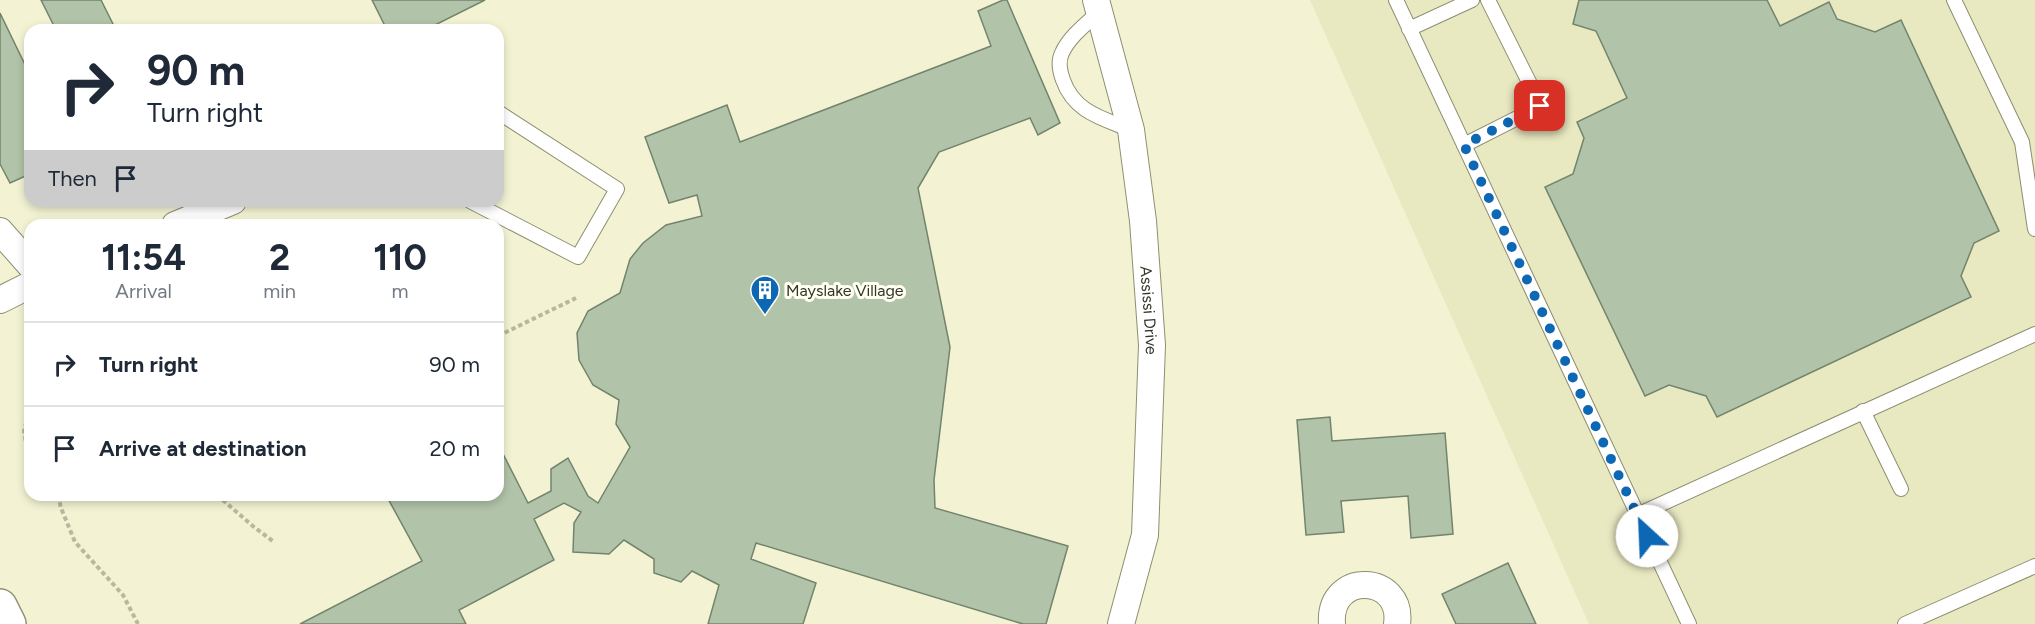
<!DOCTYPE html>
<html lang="en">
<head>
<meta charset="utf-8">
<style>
  body { margin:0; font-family:Figtree,sans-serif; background:#f2f2f3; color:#1f2937; height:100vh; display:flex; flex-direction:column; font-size:22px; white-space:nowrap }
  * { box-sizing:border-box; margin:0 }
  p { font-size:20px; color:#747a83 }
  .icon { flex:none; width:33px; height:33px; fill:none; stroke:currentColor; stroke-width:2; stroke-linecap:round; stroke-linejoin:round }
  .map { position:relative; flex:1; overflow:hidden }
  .details { position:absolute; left:24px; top:219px; width:480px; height:282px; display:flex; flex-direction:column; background:#fff; border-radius:18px; box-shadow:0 3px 9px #0003 }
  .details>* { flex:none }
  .banner { position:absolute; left:24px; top:24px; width:480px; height:183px; border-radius:18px; box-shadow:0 3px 9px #0003; background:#fff; color:#1f2937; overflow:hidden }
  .pin { position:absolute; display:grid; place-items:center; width:51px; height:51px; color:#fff; margin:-26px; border-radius:12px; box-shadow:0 3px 9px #0006 }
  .me { position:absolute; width:66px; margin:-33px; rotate:335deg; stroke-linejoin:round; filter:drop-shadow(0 0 4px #0008) }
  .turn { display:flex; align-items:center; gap:21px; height:126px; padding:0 24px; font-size:27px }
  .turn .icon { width:78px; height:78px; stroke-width:2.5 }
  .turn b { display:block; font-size:42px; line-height:51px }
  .then { display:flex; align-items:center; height:57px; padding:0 24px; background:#0003; gap:12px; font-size:22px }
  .eta { display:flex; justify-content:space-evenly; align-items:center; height:102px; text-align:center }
  .eta b { font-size:36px; font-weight:700; line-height:42px }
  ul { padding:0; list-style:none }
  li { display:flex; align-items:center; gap:18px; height:84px; padding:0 24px; border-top:2px solid #e0e1e3 }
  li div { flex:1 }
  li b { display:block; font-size:22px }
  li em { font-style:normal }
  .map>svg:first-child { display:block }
  .built { fill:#e8e8c1 }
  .building { fill:#b1c3a9; stroke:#73846c; stroke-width:1.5 }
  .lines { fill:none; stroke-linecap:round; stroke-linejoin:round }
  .service-casing { stroke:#8e8e71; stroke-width:16 }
  .minor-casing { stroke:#8e8e71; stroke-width:28 }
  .tertiary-casing { stroke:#8e8e71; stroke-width:36 }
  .path { stroke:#b7b89e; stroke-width:4; stroke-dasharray:4.5 3; stroke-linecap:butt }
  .service { stroke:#fff; stroke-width:14 }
  .minor { stroke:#fff; stroke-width:26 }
  .tertiary { stroke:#fff; stroke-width:33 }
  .route { stroke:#0c67b4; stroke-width:10; stroke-dasharray:0 18 }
  .labels { text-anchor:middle; stroke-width:6; stroke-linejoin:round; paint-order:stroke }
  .poi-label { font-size:16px; fill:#353629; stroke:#fffff2; text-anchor:start }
  .street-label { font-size:16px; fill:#353629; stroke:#fffff2 }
</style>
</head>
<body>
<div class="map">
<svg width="2035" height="624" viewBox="0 0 2035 624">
  <rect width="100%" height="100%" fill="#f3f3d4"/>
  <path class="built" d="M1310 0H2035V624H1589Z"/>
  <g class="building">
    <path d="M41 0H101L116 30H56Z"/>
    <path d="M372 0H485L425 30H387Z"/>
    <path d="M1003 0H1007L1060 123 1038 135 1030 118 939 152 918 188 950 347 934 480 935 508 1068 546 1046 624H1023L756 543 751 559 816 583 803 624H708L719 585 692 571 681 582 654 573V559L624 540 609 554 573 552 574 523 581 512 564 503 534 519 554 560 459 610 466 624H300L422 561 386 495H498V444L528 503 551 491V469L568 458 588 496 598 503 630 447 616 424 619 400 593 385 579 360 577 333 588 311 620 293 630 259 643 243 666 225 702 216 697 195 669 203 645 137 727 105 740 142 991 46 978 11Z"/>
    <path d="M1579 0H1767L1780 26 1829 2 1837 19 1875 32 1901 20 1999 231 1974 243 1961 276 1971 297 1717 417 1706 396 1669 385 1645 396 1545 187 1573 174 1584 138 1577 122 1627 98 1596 31 1573 24Z"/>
    <path d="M0 13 30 75V174L10 183 0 164Z"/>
    <path d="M1330 417 1332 441 1445 433 1453 534 1411 538 1408 496 1341 501 1344 532 1306 535 1297 420Z"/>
    <path d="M1508 563 1536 624H1456L1442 594Z"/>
  </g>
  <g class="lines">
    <g class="service-casing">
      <g id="service">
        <path d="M1396 0 1689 624"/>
        <path d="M1954 0 2022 142 2035 229"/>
        <path d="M1099 12C1087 23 1069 37 1062 53 1058 61 1060 72 1063 80 1074 112 1102 118 1131 130"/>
        <path d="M1409 29 1472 0"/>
        <path d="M1464 145 1541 106 1488 0"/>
        <path d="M470 201 578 257 617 189 498 112"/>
        <path d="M1863 411 1901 489"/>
        <path d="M1637 515 2035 334"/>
        <path d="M1905 624 2035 566"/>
      </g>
    </g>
    <g class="minor-casing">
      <g id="minor">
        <path id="s1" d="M1096 0 1131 130 1143 221 1152 345 1145 535 1121 624"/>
        <path d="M175 225 233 201"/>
        <path d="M0 231 30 265"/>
        <path d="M0 300 30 285"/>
        <path d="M1332 624C1328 570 1404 574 1397 624"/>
      </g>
    </g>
    <g class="tertiary-casing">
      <path id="tertiary" d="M0 606 9 624"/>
    </g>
    <g class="path">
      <path d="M498 336 576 298"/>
      <path d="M30 407 24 431 28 454 30 456"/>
      <path d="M58 495 61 508 75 542 123 595 138 624"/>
      <path d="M217 495 254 527 274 542"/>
    </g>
    <use href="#service" class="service"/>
    <use href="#minor" class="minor"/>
    <use href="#tertiary" class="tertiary"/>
  </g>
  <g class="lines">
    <path class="route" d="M1540 106 1464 145 1647 536"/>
  </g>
  <defs>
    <g id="building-pin" transform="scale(1.5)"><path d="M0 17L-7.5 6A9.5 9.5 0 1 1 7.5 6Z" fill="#0c67b4" stroke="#fffff2"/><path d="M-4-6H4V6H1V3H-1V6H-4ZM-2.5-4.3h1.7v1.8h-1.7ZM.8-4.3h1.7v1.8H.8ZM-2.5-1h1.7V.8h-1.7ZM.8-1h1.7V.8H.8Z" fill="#fff"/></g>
  </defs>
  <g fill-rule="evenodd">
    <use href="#building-pin" x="765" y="290"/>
  </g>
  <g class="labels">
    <g class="poi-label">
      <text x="786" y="296">Mayslake Village</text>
    </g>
    <g class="street-label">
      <text dy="6" stroke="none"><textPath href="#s1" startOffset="316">Assissi Drive</textPath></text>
    </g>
  </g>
</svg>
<div class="pin" style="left:1540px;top:106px;background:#d93025"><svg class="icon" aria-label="arrive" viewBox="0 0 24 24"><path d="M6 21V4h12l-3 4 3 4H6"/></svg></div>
<svg class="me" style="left:1647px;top:536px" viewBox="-20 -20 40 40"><circle r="19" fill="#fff"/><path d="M0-13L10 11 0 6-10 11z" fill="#0c67b4"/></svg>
<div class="banner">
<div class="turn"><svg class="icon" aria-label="right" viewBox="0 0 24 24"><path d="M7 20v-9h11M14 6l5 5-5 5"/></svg><div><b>90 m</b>Turn right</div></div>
<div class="then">Then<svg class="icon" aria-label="arrive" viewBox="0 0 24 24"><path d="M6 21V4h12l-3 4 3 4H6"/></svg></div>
</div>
<section class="details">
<div class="eta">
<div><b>11:54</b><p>Arrival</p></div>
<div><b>2</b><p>min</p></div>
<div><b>110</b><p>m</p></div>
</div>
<ul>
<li><svg class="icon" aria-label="right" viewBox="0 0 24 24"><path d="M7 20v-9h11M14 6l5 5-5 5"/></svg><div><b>Turn right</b></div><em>90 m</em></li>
<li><svg class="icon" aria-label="arrive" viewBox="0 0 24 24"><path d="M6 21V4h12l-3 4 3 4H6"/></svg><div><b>Arrive at destination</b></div><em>20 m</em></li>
</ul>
</section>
</div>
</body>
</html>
